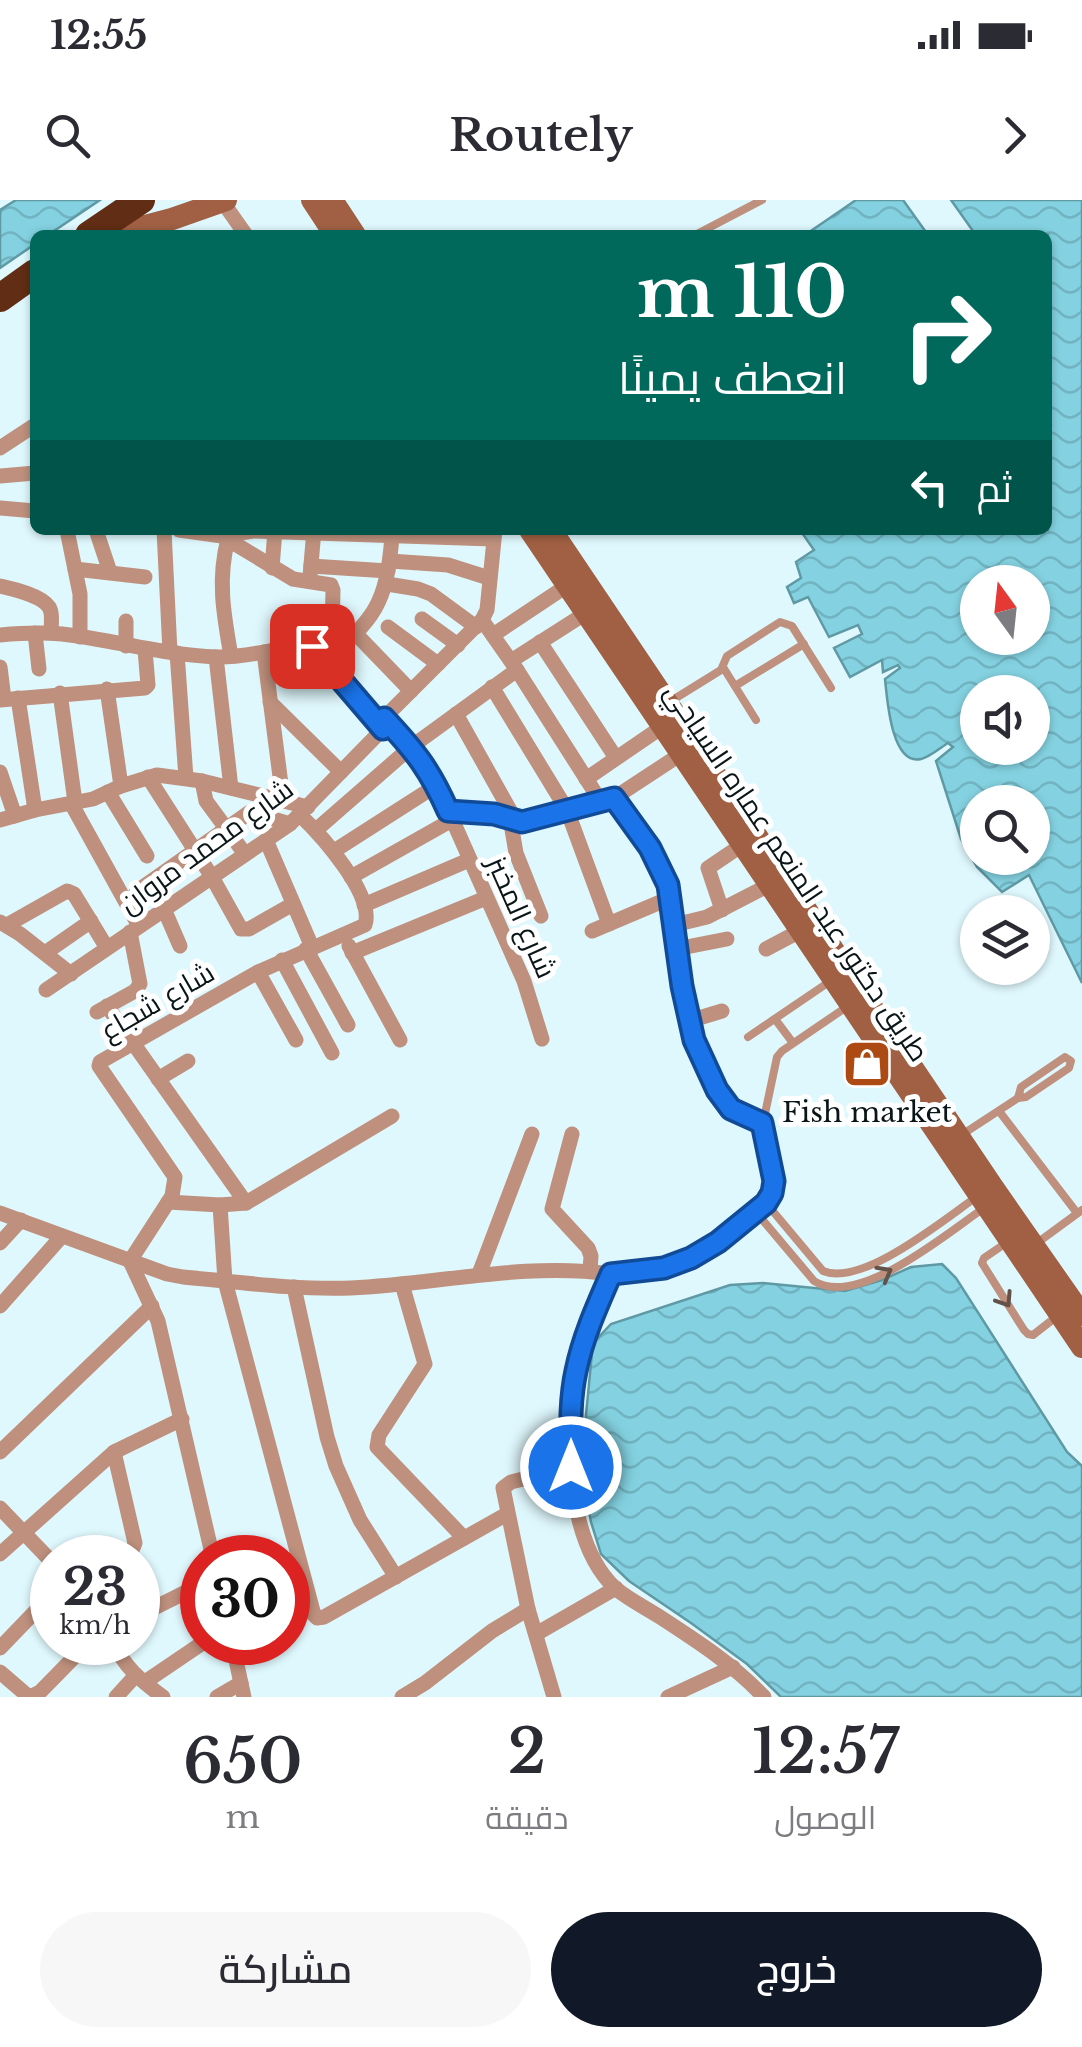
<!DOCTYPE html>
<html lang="ar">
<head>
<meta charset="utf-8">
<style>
  body { margin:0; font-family:"Libre Baskerville",Cairo,serif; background:#f7f7f7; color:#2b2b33; direction:rtl; height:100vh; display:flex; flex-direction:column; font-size:38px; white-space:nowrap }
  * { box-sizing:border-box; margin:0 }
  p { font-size:32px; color:#7c7c81 }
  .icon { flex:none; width:55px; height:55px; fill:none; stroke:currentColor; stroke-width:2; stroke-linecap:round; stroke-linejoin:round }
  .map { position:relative; height:1497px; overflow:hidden; direction:ltr }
  .sheet { display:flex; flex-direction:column; background:#fff; flex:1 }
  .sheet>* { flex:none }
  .guide { position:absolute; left:30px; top:30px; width:1022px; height:305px; border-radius:15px; box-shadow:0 2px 8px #0004; direction:rtl; background:#00695c; color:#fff; overflow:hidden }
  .needle { width:65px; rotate:345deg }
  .tools { position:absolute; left:960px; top:365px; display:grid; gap:20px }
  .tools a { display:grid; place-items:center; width:90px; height:90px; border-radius:50%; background:#fff; box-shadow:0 2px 8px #0004; font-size:50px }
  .speed { position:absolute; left:30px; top:1335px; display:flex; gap:20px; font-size:50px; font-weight:700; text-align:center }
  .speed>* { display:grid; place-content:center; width:130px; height:130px; border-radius:50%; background:#fff; box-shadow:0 2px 8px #0004; line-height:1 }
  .speed small { font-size:25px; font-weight:400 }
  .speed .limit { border:15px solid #d22; background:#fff; color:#111 }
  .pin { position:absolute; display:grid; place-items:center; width:85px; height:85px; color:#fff; margin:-42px; border-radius:20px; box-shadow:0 5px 15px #0006 }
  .me { position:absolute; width:110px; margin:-55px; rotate:0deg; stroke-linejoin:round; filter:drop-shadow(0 0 8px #0008) }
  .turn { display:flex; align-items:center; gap:35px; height:210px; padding:0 40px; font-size:45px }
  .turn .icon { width:130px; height:130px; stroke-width:2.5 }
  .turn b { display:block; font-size:70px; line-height:85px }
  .then { display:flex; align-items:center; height:95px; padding:0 40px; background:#0003; gap:20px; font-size:38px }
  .eta { display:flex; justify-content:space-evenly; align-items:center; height:170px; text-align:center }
  .eta b { font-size:60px; font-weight:600; line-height:70px }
  .button { display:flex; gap:20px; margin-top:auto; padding:20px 40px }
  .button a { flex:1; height:115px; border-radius:60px; background:#111827; color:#fff; font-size:40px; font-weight:600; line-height:115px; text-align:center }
  .button a+a { background:#f7f7f7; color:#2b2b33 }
  .status { display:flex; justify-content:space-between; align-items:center; height:70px; padding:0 50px; background:#fff; direction:ltr }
  .status svg { height:28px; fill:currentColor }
  header { display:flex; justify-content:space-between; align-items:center; height:130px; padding:0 40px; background:#fff; font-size:45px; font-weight:600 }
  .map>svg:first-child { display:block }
  .water { fill:url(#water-waves); stroke:#5f99a4; stroke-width:2.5; fill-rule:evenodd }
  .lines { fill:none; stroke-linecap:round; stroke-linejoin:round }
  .lane { stroke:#be907d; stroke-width:8 }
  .street { stroke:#be907d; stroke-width:15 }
  .secondary { stroke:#a16043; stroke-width:22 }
  .highway { stroke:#612d14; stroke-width:28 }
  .oneway { stroke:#64524a }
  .route-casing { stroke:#114b97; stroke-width:25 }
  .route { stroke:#1a73e8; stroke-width:18 }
  .labels { text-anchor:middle; stroke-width:10; stroke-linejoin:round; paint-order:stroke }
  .street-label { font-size:28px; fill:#091517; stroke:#fff }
  .poi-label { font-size:28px; fill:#091517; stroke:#fff }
</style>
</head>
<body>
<div class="status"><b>12:55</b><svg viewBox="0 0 49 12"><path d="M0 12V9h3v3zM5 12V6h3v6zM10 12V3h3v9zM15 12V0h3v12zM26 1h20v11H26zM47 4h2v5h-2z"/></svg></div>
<header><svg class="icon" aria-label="forward" viewBox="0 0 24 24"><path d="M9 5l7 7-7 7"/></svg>Routely<svg class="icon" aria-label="search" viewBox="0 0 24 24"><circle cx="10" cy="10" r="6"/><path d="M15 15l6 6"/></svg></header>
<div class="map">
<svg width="1082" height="1497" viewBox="0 0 1082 1497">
  <defs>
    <pattern id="water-waves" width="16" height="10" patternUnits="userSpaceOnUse" patternTransform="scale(2.5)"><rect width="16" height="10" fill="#84d2e1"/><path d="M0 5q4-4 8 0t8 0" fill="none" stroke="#71b3c0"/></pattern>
  </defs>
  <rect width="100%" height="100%" fill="#dff8fd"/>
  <g class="water">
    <path d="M16 0H100L48 35H35V44L0 68V10Z"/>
    <path d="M856 0H903L928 35H805Z"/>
    <path d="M951 0H1082V783L1029 675 1002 692 977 667 961 639 936 561 953 547 948 543C940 548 930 557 921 559 891 566 887 497 885 479L900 468 898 465 883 472 882 460 850 477 834 448 862 434 858 425 829 437 808 397 794 403 787 387 801 378 796 362 814 350 800 330H1048V35H968L973 31ZM978 382H1032V438H978ZM978 492H1032V548H978ZM978 602H1032V658H978Z"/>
    <path d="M942 1064 956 1078 1067 1252 1082 1266V1497H781L747 1464 691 1423 629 1381 601 1354 591 1322 583 1280 584 1235 593 1143 611 1124 730 1085 763 1083 845 1091 882 1080 911 1067Z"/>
  </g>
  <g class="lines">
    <g class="lane">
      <path d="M695 35 762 0"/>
      <path d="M723 467 756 520"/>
      <path d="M735 486 804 444"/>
      <path d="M671 501 721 470 727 456 780 422 792 426 831 488"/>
      <path d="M775 819 793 843"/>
      <path d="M748 837 829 782"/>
      <path d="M1065 857 1071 861 1069 868 1026 897 1018 898 1021 887Z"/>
      <path d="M999 911 1077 1013"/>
      <path d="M763 923 777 857 782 851 848 806"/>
      <path d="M963 934 1018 898"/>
      <path d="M766 1003 823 1071C862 1087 942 1021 975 998"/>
      <path d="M755 1011 814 1081C858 1109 947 1033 984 1008"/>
      <path d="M1006 1043 984 1058 982 1063 1024 1130 1028 1134 1033 1135 1056 1117"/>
      <path d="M1037 1043 1082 1010"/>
    </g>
    <g class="street">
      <path d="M222 1 246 35"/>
      <path d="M0 248 35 225"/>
      <path d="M0 276 35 273"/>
      <path d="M0 308 35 311"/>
      <path d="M67 330 80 394V437"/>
      <path d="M96 330 110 372"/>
      <path d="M164 330 170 452"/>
      <path d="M179 330 222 336 293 379 331 385 333 390 332 438 323 459"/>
      <path d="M222 336 253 331 492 339"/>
      <path d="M228 339C217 380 224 416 231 456"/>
      <path d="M390 361 448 365 489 378"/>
      <path d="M311 366 388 371"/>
      <path d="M272 368 275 330"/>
      <path d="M75 369 145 377"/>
      <path d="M310 376 314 330"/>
      <path d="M387 384 418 389 431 394 476 427"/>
      <path d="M0 386C13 389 41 395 49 407 53 413 51 426 51 433"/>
      <path d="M422 419 458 445"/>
      <path d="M482 420 517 470 601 602"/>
      <path d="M126 421V446"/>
      <path d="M388 427 438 464"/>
      <path d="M35 433 39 469"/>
      <path d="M356 434 411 491"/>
      <path d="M0 435C21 433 41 432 62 434 114 440 164 455 217 457 248 458 279 447 310 445L383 529"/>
      <path d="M493 435 568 385"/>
      <path d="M540 442 616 558"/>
      <path d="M264 452 283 600"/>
      <path d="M177 453 186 578"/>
      <path d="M216 457 231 588"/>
      <path d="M511 461 586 413"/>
      <path d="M325 462C375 417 386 406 392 337"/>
      <path d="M0 467 4 499"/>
      <path d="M492 487 567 610 609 724"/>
      <path d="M107 489 121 586"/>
      <path d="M60 493 75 602"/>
      <path d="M18 498 35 610"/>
      <path d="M0 500 145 488 148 485 145 450"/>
      <path d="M270 502 341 572"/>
      <path d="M456 514 516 621"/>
      <path d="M384 518 420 557 437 585 524 781 542 839"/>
      <path d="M0 572 15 616"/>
      <path d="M148 577 212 677 241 729H249L293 704"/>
      <path d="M586 579 662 527"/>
      <path d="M202 581 206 601 245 654"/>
      <path d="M108 592 147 656"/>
      <path d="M614 598 651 648 667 685 682 785 694 840 717 890 731 909 763 923 774 981 772 993 766 1003 718 1041 691 1058 663 1068 611 1074C597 1107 581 1140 575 1175 564 1236 567 1343 615 1388 628 1399 646 1408 660 1417 697 1441 734 1465 764 1497"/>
      <path d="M71 603 139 726"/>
      <path d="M448 611 494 613 523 622 614 598 681 554"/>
      <path d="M510 618 516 653 541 716"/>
      <path d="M0 620 35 610 93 599 121 586 157 575 202 581 308 607"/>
      <path d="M316 630 411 547 517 470"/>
      <path d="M266 640 312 747"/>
      <path d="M334 651 437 585"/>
      <path d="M351 677 452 620"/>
      <path d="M136 692 250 612 290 624"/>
      <path d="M364 705 469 660"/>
      <path d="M164 709 180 746"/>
      <path d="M722 710 708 668 742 645"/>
      <path d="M0 722 20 734 71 774"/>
      <path d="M7 725 67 691 74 694 107 748"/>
      <path d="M674 725 707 717 769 685"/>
      <path d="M592 731 670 698"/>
      <path d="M349 746 400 840"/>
      <path d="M306 749 348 825"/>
      <path d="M676 749 727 739"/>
      <path d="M766 749 800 731"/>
      <path d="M45 753 91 721"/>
      <path d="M352 753 486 698"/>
      <path d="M282 760 332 853"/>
      <path d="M258 772 296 840"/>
      <path d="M46 790 290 624 381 531 387 515 482 420 487 410 495 330"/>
      <path d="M107 806 246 1003"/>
      <path d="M97 812 135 791 140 784 130 732"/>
      <path d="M689 821 722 811"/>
      <path d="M158 879 188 861"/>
      <path d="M572 934 552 1009 588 1048 591 1056 590 1071"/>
      <path d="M168 1002 220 1005 246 1003 392 916"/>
      <path d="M220 1005 225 1081 314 1415 317 1418 324 1417 507 1314"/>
      <path d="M0 1013 167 1074 183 1077C239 1082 295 1090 351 1088 438 1084 524 1062 611 1074"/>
      <path d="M0 1043 21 1020"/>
      <path d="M479 1074 532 934"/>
      <path d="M402 1084 425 1164 379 1235 377 1247 464 1338"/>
      <path d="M294 1087 327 1237 336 1266 360 1320 396 1377"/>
      <path d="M0 1106 62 1036"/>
      <path d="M0 1252 152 1106"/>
      <path d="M114 1252 135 1343 132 1350 116 1358"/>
      <path d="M0 1308 52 1362"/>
      <path d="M0 1354 114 1252 182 1219"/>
      <path d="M213 1358 158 1121 130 1061 172 996 175 977 99 866 100 862 258 772 365 725C375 695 321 635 300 615"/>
      <path d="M138 1416 202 1384"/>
      <path d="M536 1434 616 1388"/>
      <path d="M114 1442C123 1467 143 1482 163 1497"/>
      <path d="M232 1442 244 1497"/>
      <path d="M0 1448 52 1394"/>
      <path d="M0 1472 29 1497"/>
      <path d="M145 1482 204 1442"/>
      <path d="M30 1497 40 1492 89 1442"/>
      <path d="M116 1497 136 1475"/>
      <path d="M217 1497 241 1483"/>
      <path d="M402 1497 425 1483 492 1431 528 1409"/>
      <path d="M554 1497 528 1409 503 1288 511 1282 571 1267"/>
      <path d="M668 1497 733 1467"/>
    </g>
    <g class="secondary">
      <path d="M312 0 335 35"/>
      <path d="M332 0 355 35"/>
      <path d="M111 35 172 19 226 0"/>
      <path d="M530 330 1082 1147"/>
      <path d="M551 330 992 986 1082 1115"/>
    </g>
    <g class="highway">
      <path d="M89 35 141 0"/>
      <path d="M0 98 35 73"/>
    </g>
  </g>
  <defs><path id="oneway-chevron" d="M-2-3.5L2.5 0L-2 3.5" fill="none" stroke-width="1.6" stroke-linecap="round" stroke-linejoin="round" transform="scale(2.5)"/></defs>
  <g class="oneway">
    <use href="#oneway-chevron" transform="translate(885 1073) rotate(-29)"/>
    <use href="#oneway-chevron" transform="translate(1005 1100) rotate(57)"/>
  </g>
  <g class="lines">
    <g class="route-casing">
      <path id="route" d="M312 446 383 529 384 518C415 551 430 570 448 611L494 614 522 622 614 598 650 648 668 685 682 786 694 840 717 890 731 909 762 923 774 981 772 993 766 1003 718 1042 691 1058 664 1068 611 1074C597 1106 583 1137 576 1171 569 1203 571 1235 571 1267"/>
    </g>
    <use href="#route" class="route"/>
  </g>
  <defs>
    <g id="shop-square" transform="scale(2.5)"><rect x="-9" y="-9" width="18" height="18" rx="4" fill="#ad4a13" stroke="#fff"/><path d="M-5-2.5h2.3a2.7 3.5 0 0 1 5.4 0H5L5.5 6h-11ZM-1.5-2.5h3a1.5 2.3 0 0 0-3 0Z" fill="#fff"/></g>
  </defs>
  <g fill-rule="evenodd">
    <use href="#shop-square" x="867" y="864"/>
  </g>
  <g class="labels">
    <g class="street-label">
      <text transform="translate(206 646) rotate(-36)" y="10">شارع محمد مروان</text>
      <text transform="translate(797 672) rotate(56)" y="10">طريق دكتور عبد المنعم عماره السياحي</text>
      <text transform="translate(522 717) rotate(66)" y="10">شارع المخبز</text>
      <text transform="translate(157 801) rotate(-30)" y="10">شارع شجاع</text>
    </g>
    <g class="poi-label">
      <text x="867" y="922">Fish market</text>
    </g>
  </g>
</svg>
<div class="tools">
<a><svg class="needle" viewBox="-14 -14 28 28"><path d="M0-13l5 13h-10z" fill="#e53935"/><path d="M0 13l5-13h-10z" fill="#7c7c81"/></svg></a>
<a><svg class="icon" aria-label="sound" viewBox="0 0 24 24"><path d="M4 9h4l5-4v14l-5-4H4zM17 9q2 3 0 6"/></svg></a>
<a><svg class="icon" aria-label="search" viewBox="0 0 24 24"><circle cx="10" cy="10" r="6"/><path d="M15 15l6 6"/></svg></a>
<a><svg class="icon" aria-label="layers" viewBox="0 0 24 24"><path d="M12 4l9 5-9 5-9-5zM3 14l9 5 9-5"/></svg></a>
</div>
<div class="speed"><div>23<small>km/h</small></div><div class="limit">30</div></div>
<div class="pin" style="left:312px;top:446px;background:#d93025"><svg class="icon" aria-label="arrive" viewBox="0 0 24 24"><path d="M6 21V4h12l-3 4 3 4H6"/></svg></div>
<svg class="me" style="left:571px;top:1267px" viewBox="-20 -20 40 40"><circle r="17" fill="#1a73e8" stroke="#fff" stroke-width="3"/><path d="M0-11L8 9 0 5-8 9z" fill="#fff"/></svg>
<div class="guide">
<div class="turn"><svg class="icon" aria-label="right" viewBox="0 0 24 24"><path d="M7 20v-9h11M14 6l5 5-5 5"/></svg><div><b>110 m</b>انعطف يمينًا</div></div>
<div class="then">ثم<svg class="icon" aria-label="left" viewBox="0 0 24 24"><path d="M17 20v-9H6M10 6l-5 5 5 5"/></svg></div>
</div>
</div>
<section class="sheet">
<div class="eta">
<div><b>12:57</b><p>الوصول</p></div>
<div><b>2</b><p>دقيقة</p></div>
<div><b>650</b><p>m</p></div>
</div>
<div class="button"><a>خروج</a><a>مشاركة</a></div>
</section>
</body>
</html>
